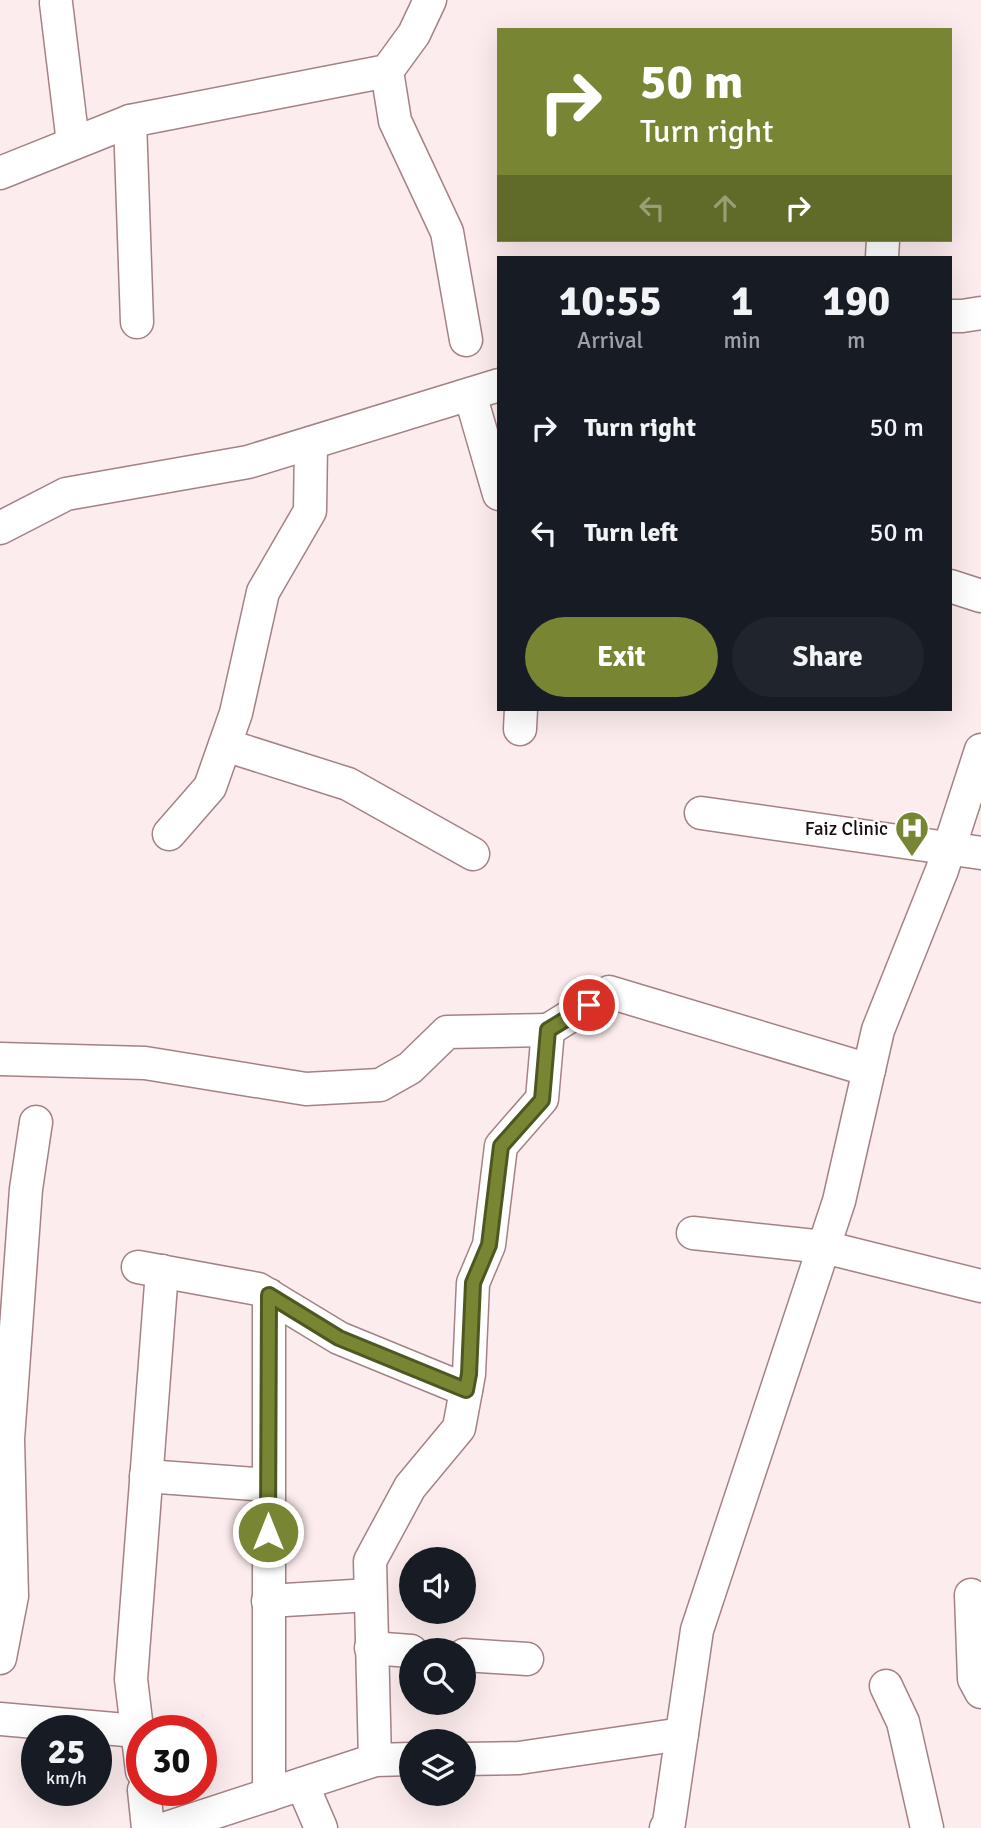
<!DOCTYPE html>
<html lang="en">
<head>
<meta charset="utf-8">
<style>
  body { margin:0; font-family:Signika,sans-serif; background:#20242c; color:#f1f3f6; height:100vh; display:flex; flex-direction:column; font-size:26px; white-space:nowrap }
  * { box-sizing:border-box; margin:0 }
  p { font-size:23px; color:#9ea1a6 }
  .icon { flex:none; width:38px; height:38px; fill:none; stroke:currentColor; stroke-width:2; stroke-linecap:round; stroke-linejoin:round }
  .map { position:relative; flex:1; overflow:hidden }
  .details { position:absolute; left:497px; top:256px; width:455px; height:455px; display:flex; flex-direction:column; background:#171b24; border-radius:0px; box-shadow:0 7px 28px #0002 }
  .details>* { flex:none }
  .top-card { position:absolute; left:497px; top:28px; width:455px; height:214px; border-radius:0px; box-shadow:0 7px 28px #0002; background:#788634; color:#fff; overflow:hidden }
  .fabs { position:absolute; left:399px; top:1547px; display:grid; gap:14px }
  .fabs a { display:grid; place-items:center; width:77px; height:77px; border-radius:50%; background:#171b24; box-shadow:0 7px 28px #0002; font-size:35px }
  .speed { position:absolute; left:21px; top:1715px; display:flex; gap:14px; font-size:35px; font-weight:700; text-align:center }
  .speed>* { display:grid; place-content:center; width:91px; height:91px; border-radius:50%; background:#171b24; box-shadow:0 7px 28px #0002; line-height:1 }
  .speed small { font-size:18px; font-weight:400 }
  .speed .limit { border:10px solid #d22; background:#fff; color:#111 }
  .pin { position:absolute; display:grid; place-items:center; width:60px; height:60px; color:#fff; margin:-30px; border:4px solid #fff; border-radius:50%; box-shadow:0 2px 7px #0007 }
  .me { position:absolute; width:77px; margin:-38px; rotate:0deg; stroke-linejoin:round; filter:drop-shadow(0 0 5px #0008) }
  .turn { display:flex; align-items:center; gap:24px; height:147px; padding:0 28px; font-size:32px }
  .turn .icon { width:91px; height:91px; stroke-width:2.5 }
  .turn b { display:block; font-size:49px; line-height:60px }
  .lanes { display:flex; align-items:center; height:66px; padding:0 28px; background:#0003; justify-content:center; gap:35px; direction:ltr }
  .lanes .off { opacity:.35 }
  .eta { display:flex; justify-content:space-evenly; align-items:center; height:119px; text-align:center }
  .eta b { font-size:42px; font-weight:700; line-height:49px }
  .button { display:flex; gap:14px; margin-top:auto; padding:14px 28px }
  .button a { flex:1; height:80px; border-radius:42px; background:#788634; color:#fff; font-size:28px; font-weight:700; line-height:80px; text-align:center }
  .button a+a { background:#20242c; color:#f1f3f6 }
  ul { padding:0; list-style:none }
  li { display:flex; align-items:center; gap:21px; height:105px; padding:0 28px }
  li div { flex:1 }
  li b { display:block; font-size:26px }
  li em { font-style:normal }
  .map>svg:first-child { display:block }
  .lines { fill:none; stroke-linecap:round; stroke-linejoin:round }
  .minor-casing { stroke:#a48284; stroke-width:35 }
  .minor { stroke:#fff; stroke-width:32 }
  .route-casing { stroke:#4e5722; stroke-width:18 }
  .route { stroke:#788634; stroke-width:12 }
  .labels { text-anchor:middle; stroke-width:5; stroke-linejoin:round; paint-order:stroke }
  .poi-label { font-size:19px; fill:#190c0e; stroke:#fefefe; text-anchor:end }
</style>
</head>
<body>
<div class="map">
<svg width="981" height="1828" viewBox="0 0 981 1828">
  <rect width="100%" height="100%" fill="#fceced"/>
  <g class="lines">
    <g class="minor-casing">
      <g id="minor">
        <path d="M56 3 73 143"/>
        <path d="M387 71 395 121 447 232 466 340"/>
        <path d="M130 121 137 322"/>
        <path d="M0 173 130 121 387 71 414 34 430 0"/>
        <path d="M882 257 883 240"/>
        <path d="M950 316H962L981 313"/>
        <path d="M470 394 499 494"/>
        <path d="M0 528 66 494 248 462 499 385"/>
        <path d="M950 586 981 596"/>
        <path d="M520 729 521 709"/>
        <path d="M225 745 348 784 473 854"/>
        <path d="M701 813 981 853"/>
        <path d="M169 834 210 787 236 713 263 592 310 511 311 443"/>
        <path d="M0 1059 145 1063 306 1089 380 1085 410 1068 447 1032 548 1030"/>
        <path d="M693 1233 824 1247 981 1286"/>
        <path d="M138 1267 258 1289 339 1338 466 1390"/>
        <path d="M146 1476 268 1485"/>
        <path d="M971 1595 974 1679 981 1692"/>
        <path d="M268 1601 370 1595"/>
        <path d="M371 1648 411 1651"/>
        <path d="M464 1655 527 1659"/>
        <path d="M0 1658 12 1596 8 1439 26 1189 36 1122"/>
        <path d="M886 1686 903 1722 927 1828"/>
        <path d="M0 1719 137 1731"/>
        <path d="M464 1759 519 1758 682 1734"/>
        <path d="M375 1760 370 1561 410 1487 459 1428 469 1374 473 1283 489 1245 501 1146 542 1099 548 1030 609 992 869 1070"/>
        <path d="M142 1771 131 1679 162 1271"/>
        <path d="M302 1784 321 1828"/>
        <path d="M144 1790 148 1828"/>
        <path d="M269 1795V1295"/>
        <path d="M167 1828 375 1760 411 1759"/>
        <path d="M666 1828 669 1823 697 1630 839 1201 878 1030 942 870 981 750"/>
      </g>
    </g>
    <use href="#minor" class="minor"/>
  </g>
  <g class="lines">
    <g class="route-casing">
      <path id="route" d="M268 1532 269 1295 339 1338 466 1390 469 1374 473 1283 489 1245 501 1146 542 1100 548 1030 589 1005"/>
    </g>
    <use href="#route" class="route"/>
  </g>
  <defs>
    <g id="hospital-pin" transform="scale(1.75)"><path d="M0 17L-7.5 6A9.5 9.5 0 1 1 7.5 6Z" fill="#788634" stroke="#fefefe"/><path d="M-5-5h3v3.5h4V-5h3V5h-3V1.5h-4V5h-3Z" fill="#fff"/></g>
  </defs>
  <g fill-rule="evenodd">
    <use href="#hospital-pin" x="912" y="828"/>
  </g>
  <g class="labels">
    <g class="poi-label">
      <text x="888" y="835">Faiz Clinic</text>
    </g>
  </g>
</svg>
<div class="fabs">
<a><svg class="icon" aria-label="sound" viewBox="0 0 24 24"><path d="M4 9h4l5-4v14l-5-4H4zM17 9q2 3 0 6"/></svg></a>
<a><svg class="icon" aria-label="search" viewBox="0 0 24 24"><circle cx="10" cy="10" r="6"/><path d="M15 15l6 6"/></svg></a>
<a><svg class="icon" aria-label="layers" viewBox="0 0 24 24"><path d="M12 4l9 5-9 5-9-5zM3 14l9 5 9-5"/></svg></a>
</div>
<div class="speed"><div>25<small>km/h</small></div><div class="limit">30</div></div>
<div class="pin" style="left:589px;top:1005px;background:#d93025"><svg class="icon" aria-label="arrive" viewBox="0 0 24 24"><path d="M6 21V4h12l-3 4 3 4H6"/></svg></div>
<svg class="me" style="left:268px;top:1532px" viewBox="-20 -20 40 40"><circle r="17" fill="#788634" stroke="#fff" stroke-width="3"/><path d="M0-11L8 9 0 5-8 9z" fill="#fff"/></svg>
<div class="top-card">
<div class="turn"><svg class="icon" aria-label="right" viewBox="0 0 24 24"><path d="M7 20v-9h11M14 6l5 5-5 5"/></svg><div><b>50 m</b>Turn right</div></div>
<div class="lanes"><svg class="icon off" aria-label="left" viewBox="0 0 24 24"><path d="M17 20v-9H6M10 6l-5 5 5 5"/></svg><svg class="icon off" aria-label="ahead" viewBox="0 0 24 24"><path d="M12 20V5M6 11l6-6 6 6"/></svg><svg class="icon" aria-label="right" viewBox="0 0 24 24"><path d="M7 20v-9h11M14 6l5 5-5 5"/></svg></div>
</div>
<section class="details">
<div class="eta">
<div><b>10:55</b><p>Arrival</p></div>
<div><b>1</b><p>min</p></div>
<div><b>190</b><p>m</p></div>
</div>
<ul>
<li><svg class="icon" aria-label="right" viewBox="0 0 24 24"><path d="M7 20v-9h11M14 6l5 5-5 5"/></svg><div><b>Turn right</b></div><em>50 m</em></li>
<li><svg class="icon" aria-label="left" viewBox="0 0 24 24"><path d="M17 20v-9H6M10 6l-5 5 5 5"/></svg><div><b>Turn left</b></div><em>50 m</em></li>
</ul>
<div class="button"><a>Exit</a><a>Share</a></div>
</section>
</div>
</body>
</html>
